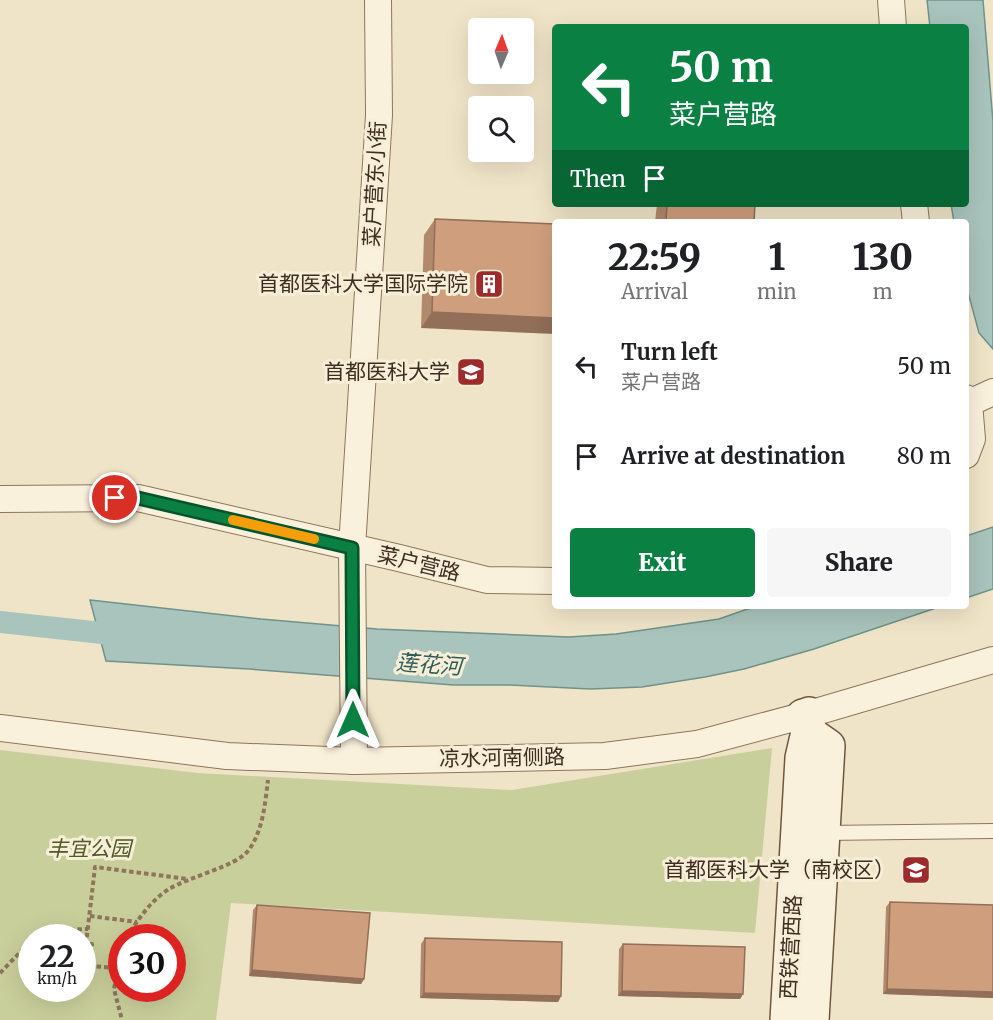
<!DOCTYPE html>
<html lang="en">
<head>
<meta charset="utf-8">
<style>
  body { margin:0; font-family:Merriweather,"Noto Sans SC",serif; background:#f6f6f6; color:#202124; height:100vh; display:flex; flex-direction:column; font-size:22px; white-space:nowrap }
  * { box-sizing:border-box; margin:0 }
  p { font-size:20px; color:#757577 }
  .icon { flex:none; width:33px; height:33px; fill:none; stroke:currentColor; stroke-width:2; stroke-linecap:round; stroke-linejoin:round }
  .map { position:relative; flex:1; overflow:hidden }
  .panel { position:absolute; left:552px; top:219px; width:417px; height:390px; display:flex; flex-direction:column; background:#fff; border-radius:6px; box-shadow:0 6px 24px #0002 }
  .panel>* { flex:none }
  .guide { position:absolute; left:552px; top:24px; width:417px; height:183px; border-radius:6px; box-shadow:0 6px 24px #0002; background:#0b8043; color:#fff; overflow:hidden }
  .needle { width:39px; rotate:2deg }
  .buttons { position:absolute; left:468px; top:18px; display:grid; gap:12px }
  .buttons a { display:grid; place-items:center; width:66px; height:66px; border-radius:6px; background:#fff; box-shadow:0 6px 24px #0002; font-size:30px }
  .speed { position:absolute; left:18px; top:924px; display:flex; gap:12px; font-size:30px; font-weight:700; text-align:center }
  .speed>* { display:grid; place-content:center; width:78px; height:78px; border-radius:50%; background:#fff; box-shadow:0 6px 24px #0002; line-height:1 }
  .speed small { font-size:15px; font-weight:400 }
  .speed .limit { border:9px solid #d22; background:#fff; color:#111 }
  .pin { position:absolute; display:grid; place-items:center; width:51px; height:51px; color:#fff; margin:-26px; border:3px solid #fff; border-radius:50%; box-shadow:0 2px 6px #0007 }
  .me { position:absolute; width:66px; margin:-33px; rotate:0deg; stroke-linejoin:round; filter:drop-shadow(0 0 4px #0008) }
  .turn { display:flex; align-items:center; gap:21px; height:126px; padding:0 18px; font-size:27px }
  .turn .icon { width:78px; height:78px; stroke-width:2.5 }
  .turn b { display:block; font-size:42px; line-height:51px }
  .then { display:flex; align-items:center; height:57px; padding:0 18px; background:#0003; gap:12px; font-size:22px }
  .eta { display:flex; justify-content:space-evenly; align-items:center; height:102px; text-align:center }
  .eta b { font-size:36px; font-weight:800; line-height:42px }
  .button { display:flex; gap:12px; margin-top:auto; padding:12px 18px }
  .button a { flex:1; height:69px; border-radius:6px; background:#0b8043; color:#fff; font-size:24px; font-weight:800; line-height:69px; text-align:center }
  .button a+a { background:#f6f6f6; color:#202124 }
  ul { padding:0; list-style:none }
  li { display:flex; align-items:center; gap:18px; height:90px; padding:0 18px }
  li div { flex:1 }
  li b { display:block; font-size:22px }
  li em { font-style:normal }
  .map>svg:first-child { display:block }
  .green { fill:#c9cf9b; fill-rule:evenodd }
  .water { fill:#a9c4bc; stroke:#6f938a; stroke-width:1.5 }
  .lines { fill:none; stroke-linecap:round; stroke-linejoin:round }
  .canal { stroke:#a9c4bc; stroke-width:22 }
  .lane-casing { stroke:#8d765c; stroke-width:16 }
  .street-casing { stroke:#8d765c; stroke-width:28 }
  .secondary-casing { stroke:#6f573f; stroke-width:36 }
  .path { stroke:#8d765c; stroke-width:4; stroke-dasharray:4.5 3; stroke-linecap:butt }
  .lane { stroke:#faf1dc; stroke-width:14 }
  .street { stroke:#faf1dc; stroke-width:26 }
  .secondary { stroke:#faf1dc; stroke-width:33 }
  .wall { fill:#b2896c }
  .shaded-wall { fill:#916f58 }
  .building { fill:#cf9f7d; stroke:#916f58; stroke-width:1.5 }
  .route-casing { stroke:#07532c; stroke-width:15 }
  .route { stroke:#0b8043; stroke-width:10 }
  .slow { stroke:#f59e0b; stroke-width:10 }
  .labels { text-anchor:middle; stroke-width:6; stroke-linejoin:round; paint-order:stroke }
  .street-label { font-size:21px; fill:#3d2e20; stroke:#f7eed8 }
  .poi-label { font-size:21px; fill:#3d2e20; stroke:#f7eed8; text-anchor:end }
  .park-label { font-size:21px; font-style:italic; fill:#4d5a26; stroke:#f7eed8 }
  .water-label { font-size:22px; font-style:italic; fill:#2f5d5a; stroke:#f7eed8 }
</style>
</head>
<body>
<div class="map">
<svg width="993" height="1020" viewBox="0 0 993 1020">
  <rect width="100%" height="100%" fill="#f0e4c8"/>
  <path class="green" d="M772 748 755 933 231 903 216 1020H0V750L198 773 512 790ZM32 938H82V988H32ZM122 938H172V988H122Z"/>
  <g class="water">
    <path d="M927 0H983L993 122V349L979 333 966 285V222H954L951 204H966V27H930Z"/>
    <path d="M993 527V589L966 598V536Z"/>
    <path d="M90 600 261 619 377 629 569 637 616 634 719 619 756 606H942L814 649 744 669 705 677 642 687 590 689 510 685H453L249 669 106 661Z"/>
  </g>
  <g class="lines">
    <path class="canal" d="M0 622 130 636"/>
    <g class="lane-casing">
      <path id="lane" d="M823 833 993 831"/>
    </g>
    <g class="street-casing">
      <g id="street">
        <path d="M891 0 893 27"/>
        <path d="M914 204 916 222"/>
        <path d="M966 398 969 403 993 392"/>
        <path d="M966 455 972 439 969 403"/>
        <path d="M0 499 138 498 399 558 487 580 555 581"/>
        <path d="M0 728 227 756 354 761 605 756 697 744 809 714 993 660"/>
        <path d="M354 761 352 548 379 115 378 0"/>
      </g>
    </g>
    <g class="secondary-casing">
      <g id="secondary">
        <path d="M809 714 808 732 828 746 812 1020"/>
        <path d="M787 1020 802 758 808 732 803 716"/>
      </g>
    </g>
    <g class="path">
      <path d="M90 916 137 922"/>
      <path d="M34 938 53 930 88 929"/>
      <path d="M126 938C138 920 150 901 169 889 189 877 236 866 248 851 263 831 265 804 268 780"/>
      <path d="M122 947 114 989 122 1020"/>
      <path d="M116 968 91 966 92 944H86L95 867 188 879"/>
      <path d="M0 973 32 940"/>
    </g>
    <use href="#lane" class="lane"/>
    <use href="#street" class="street"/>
    <use href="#secondary" class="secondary"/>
  </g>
  <g class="wall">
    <path d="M657 204H755L754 222H655Z"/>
    <path d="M435 219 555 224 421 328 424 235Z"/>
    <path d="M890 902 993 905V998L883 994 886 907Z"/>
    <path d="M257 905 364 979 361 984 249 976 253 910Z"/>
    <path d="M425 938 561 996 558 1002 420 998 421 944Z"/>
    <path d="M623 944 743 994 740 999 618 996 619 949Z"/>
  </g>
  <g class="shaded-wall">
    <path d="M432 312 555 318V334L421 328Z"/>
    <path d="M252 970 364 979 361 984 249 976Z"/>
    <path d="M887 989 993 992V998L883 994Z"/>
    <path d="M622 991 743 994 740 999 618 996Z"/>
    <path d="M424 993 561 996 558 1002 420 998Z"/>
  </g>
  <g class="building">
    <path d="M667 204H755L754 222H666Z"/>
    <path d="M435 219 555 224V318L432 312Z"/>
    <path d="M890 902 993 905V992L887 989Z"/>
    <path d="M257 905 370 913 364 979 252 970Z"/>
    <path d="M425 938 562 942 561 996 424 993Z"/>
    <path d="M623 944 745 947 743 994 622 991Z"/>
  </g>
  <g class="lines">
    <g class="route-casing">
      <path id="route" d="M115 498H138L352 548 353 720"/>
    </g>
    <use href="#route" class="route"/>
    <path class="slow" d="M233 520 314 539"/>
  </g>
  <defs>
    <g id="building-square" transform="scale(1.5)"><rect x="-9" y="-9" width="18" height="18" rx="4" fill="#9e2a2b" stroke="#f7eed8"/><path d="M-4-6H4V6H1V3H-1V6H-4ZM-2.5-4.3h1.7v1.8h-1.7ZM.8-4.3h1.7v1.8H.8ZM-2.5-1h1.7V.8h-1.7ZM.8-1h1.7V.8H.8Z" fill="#fff"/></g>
    <g id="university-square" transform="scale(1.5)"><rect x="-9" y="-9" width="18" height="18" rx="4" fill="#9e2a2b" stroke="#f7eed8"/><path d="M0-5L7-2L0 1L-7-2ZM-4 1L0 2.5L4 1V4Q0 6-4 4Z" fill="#fff"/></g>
  </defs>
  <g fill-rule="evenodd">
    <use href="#building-square" x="489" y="284"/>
    <use href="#university-square" x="471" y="372"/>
    <use href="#university-square" x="916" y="870"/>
  </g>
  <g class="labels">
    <g class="street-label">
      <text transform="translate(375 184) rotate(-87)" y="7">菜户营东小街</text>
      <text transform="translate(419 564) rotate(14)" y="7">菜户营路</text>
      <text transform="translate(502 758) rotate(-1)" y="7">凉水河南侧路</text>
      <text transform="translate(791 947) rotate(-87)" y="7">西铁营西路</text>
    </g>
    <g class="poi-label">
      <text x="468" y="291">首都医科大学国际学院</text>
      <text x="450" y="379">首都医科大学</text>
      <text x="895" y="877">首都医科大学（南校区）</text>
    </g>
    <g class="park-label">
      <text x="89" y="856">丰宜公园</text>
    </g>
    <g class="water-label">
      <text transform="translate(429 664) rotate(4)" y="8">莲花河</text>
    </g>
  </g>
</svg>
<div class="buttons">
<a><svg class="needle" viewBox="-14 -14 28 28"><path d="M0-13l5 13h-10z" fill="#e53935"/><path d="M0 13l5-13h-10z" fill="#757577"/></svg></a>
<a><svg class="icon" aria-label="search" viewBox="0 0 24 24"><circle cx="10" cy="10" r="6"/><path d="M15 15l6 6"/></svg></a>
</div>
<div class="speed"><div>22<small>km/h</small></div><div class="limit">30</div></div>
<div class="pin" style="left:115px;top:498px;background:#d93025"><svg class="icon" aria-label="arrive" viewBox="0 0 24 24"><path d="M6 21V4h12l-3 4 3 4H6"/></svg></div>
<svg class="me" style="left:353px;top:720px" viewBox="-20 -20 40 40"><path d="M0-17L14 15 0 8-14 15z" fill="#0b8043" stroke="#fff" stroke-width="4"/></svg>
<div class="guide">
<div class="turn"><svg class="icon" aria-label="left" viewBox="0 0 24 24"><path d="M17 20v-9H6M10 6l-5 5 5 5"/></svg><div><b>50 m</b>菜户营路</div></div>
<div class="then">Then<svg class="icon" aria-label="arrive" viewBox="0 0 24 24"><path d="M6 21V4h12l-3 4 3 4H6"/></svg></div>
</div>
<section class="panel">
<div class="eta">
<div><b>22:59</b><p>Arrival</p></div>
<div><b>1</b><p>min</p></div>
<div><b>130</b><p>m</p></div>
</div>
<ul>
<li><svg class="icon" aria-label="left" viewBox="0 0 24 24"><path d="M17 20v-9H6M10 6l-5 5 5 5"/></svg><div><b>Turn left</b><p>菜户营路</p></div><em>50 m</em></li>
<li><svg class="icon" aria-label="arrive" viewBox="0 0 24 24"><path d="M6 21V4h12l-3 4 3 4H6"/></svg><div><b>Arrive at destination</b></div><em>80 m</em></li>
</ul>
<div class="button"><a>Exit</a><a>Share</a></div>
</section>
</div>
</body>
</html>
